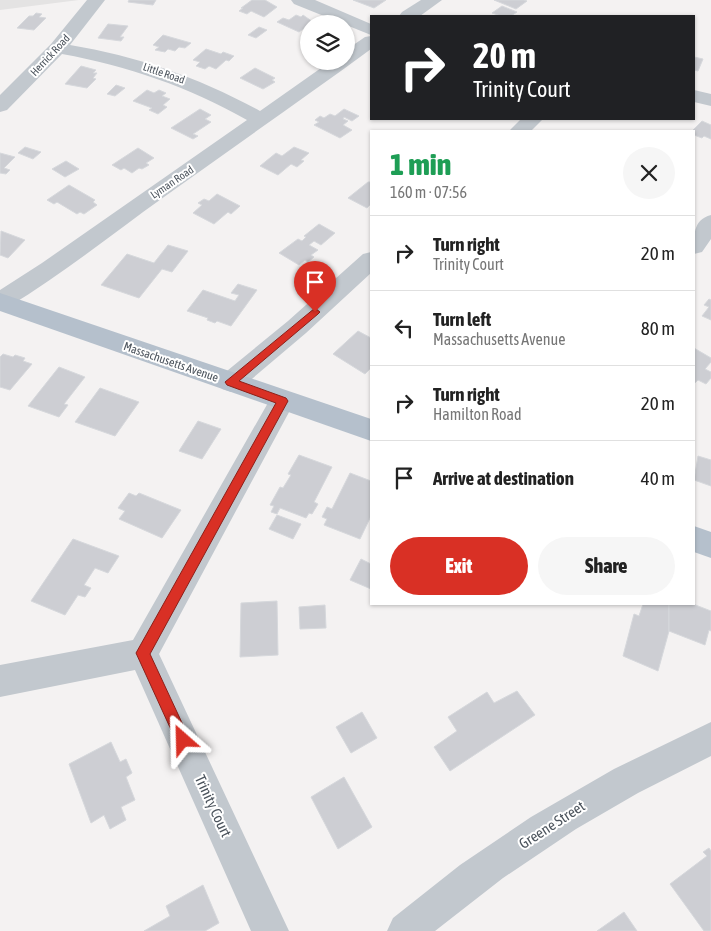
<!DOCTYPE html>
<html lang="en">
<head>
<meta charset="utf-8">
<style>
  body { margin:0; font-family:"Asap Condensed",sans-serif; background:#f6f6f6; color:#222; height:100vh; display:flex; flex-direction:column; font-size:19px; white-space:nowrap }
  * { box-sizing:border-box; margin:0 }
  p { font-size:16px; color:#767676 }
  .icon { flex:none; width:28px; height:28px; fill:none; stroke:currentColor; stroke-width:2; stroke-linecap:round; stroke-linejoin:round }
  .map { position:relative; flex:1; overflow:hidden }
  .sheet { position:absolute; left:370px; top:130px; width:325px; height:475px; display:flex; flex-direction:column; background:#fff; border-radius:0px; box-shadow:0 1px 4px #0004 }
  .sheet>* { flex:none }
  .top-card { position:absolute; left:370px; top:15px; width:325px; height:105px; border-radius:0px; box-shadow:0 1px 4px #0004; background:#202124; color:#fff; overflow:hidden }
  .controls { position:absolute; left:300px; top:15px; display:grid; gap:10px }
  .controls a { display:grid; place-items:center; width:55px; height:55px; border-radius:50%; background:#fff; box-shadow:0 1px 4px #0004; font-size:25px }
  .pin { position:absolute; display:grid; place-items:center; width:42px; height:42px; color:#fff; margin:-51px -21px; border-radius:50% 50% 50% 0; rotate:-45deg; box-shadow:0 0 5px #0007 }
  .pin .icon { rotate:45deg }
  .me { position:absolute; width:55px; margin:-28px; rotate:335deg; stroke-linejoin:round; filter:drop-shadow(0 0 4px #0008) }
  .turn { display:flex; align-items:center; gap:18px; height:105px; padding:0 20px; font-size:22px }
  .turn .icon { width:65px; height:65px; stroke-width:2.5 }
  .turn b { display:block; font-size:35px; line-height:42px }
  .round { display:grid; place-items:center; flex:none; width:52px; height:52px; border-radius:26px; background:#f6f6f6 }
  .summary { display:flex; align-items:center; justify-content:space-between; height:85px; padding:0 20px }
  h1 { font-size:30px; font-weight:800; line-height:38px; color:#1e9e55 }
  .button { display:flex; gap:10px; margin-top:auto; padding:10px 20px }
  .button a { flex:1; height:58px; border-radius:30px; background:#d93025; color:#fff; font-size:20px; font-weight:800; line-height:58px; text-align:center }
  .button a+a { background:#f6f6f6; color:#222 }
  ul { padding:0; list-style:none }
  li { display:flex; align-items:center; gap:15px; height:75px; padding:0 20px; border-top:1px solid #e0e0e0 }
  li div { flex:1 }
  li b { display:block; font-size:19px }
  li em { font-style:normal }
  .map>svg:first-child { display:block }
  .education { fill:#e4e3e3 }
  .building { fill:#cdced3; stroke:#d6d8dc }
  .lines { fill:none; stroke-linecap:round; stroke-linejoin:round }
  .minor { fill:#c2c8ce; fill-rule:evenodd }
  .major { fill:#b5c0cc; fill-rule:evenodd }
  .route { fill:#d93025; stroke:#8d1f18 }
  .labels { text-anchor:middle; stroke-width:4; stroke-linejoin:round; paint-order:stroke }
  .far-street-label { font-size:11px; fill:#4c545d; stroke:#fff }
  .street-label { font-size:12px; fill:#4c545d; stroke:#fff }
  .near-street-label { font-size:15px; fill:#4c545d; stroke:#fff }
</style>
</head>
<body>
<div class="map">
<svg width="711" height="931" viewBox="0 0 711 931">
  <rect width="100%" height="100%" fill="#f4f2f2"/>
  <path class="education" d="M0 0H79L0 10Z"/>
  <g class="building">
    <path d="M129 0H156L153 5 128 2Z"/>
    <path d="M252 0H265L277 7 264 17 251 11 247 14 239 11 243 8H241Z"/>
    <path d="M353 0H386L374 8Z"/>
    <path d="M494 0H524L527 1 516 9Z"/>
    <path d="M502 6 517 12 511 16H501L492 13Z"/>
    <path d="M36 13 42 14 39 17 46 18 34 30 17 28 29 16H33Z"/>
    <path d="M296 15 301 17 303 15 313 22 299 32 277 22 283 18 289 20Z"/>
    <path d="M108 24 128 26 120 37H124L121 41 98 38Z"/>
    <path d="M259 27 267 30 256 38 248 35Z"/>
    <path d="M163 35 191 43 185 48 179 47 175 51 168 49 165 52 155 50 159 47 153 45Z"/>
    <path d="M206 49 221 54 223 52 234 56 229 61 226 60 216 69 209 66 205 69 196 66 200 62 193 60Z"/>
    <path d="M694 57 703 59 698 71 694 70Z"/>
    <path d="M81 66 96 70 93 73H97L93 78 96 79 87 88 65 84Z"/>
    <path d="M255 68 275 78 272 80 275 82 263 89 240 78Z"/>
    <path d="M116 85 125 88 115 96 107 94Z"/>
    <path d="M147 90 154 93 159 90 166 93 162 96 170 99 163 105 167 107 158 114 149 110 152 108 133 101Z"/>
    <path d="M200 109 211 115 205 119 211 122 193 134 198 136 193 139 171 128Z"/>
    <path d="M344 109 359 116 352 121 344 117 343 119 348 121 343 125 352 130 340 138 314 125 319 122 315 120 320 116 324 118 330 114 335 116Z"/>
    <path d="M702 121 711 125V139L704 136 702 138 694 135V131H692Z"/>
    <path d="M25 147 41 152 33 159 18 153Z"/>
    <path d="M294 147 309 153 301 160 304 161 297 167 291 164 278 175 260 166 276 153 282 156Z"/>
    <path d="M138 148 154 158 146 163 149 165 142 169 139 168 132 173 124 168 121 170 112 165Z"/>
    <path d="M0 153 15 157 4 168 10 170 6 174 0 173Z"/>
    <path d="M66 161 79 169 65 177 52 169Z"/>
    <path d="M368 182H371V204L367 208 348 198Z"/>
    <path d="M69 185 95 200 93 202 97 205 84 214 80 212 77 214 57 202 54 204 47 200Z"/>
    <path d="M217 194 240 206 231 214 228 212 214 224 193 213 202 205 198 203 204 199 209 201Z"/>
    <path d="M319 224 335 233 321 245 314 241 309 245 318 250 311 255 314 257 308 262 305 260 299 265 279 253 298 239 302 241 306 237 304 236Z"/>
    <path d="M1 231 25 240 8 258 0 255Z"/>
    <path d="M168 245 188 251 172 272 162 269 139 298 101 285 127 254 154 263Z"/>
    <path d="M238 284 257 290 231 326 217 321 215 323 207 320 208 318 187 311 203 290 235 301 239 295 231 293Z"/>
    <path d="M709 299 711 300V320L702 316 709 307 704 305Z"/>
    <path d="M358 331 371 338V368L365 374 333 354Z"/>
    <path d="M694 348 711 358V362L705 369 711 372V378L706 384 698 380 694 384Z"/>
    <path d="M3 354 13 357 15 355 25 358 23 361 32 364 10 390 0 387V357Z"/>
    <path d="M59 367 85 377 64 404 68 405 59 417 28 406Z"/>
    <path d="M100 388 139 402 115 436 75 422Z"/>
    <path d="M198 421 221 429 202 459 179 451Z"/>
    <path d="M299 455 332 467 314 502 318 504 312 514 309 513 306 518 280 508 277 514 271 512 274 506 270 505 280 487 283 488 291 475 288 474Z"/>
    <path d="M698 456 711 460V486L694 480Z"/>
    <path d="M350 473 371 481V516L360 539 324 525 327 519 322 517 327 507 332 509Z"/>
    <path d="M129 493 136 496 139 493 181 510 162 538 119 519 125 511 118 508Z"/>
    <path d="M277 515 301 524 293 539 269 529Z"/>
    <path d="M73 539 119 556 108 573 95 568 84 585 91 588 85 597 78 595 65 615 31 601Z"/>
    <path d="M361 559 371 564V589L350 580Z"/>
    <path d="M277 601 278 655 240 657 241 603Z"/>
    <path d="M643 604H669V631L658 671 623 656 634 614 639 616Z"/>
    <path d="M669 604H693L711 611V631L709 630 705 645 669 631Z"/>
    <path d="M325 605 326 628 300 629 299 607Z"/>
    <path d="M517 691 535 715 450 771 434 747 457 731 448 717 487 692 494 703Z"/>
    <path d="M362 712 377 738 351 753 336 727Z"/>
    <path d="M111 742 120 762 126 759 132 773 126 777 135 800 121 807 126 820 110 829 104 815 91 823 69 764Z"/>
    <path d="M344 777 372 827 338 849 311 797Z"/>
    <path d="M709 848 711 851V931H704L670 884 707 856 703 852Z"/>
    <path d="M203 885 219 923 205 931H144L170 916 166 906Z"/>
    <path d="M624 912 637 931H597Z"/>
  </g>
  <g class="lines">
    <g class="minor">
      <path d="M87 0H105L70 45C137 56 200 78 260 111L331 61H346V50L365 37 371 36V49C303 99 233 147 164 197 112 234 63 274 8 307L0 310V290L42 263 247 120C189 87 128 66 62 54L7 110 0 112V95L51 44Z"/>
      <path d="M291 0H315L371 24V35L294 4Z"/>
      <path d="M421 0H442L420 16H399L402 12Z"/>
      <path d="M694 90 711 94V106L694 102Z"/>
      <path d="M521 119H543L531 131H509Z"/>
      <path d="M711 215V239L702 252 694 254C694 237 692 220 711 215Z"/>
      <path d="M371 252V273L306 333 240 389 231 392 222 389 218 382 222 375 288 321 363 254Z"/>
      <path d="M282 391 291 394 295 401 159 654 289 931H251L135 670 0 697V665L133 640 273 394Z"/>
      <path d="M711 722V756L638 793 576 829 503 878 435 931H387L393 918 460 865 531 817 614 769Z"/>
    </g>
    <g class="major">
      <path d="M0 293 371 419V441L0 311Z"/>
      <path d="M694 526 711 532V558L694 552Z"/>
    </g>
  </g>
  <path class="route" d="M315 308 320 312 318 314 239 381 286 398 288 401 150 654 190 740 188 745 183 747 178 745 136 653 276 403 227 385 225 382Z"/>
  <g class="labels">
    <g class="far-street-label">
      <text transform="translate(50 55) rotate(-47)" y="4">Herrick Road</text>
      <text transform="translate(164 73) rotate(19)" y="4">Little Road</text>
      <text transform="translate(172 182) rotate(-34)" y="4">Lyman Road</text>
    </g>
    <g class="street-label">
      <text transform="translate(171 362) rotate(19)" y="4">Massachusetts Avenue</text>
    </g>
    <g class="near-street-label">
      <text transform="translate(213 806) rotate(65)" y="5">Trinity Court</text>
      <text transform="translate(552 825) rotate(-33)" y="5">Greene Street</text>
    </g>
  </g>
</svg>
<div class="controls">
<a><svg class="icon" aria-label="layers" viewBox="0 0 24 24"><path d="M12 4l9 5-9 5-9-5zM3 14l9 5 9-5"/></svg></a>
</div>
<div class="pin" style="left:315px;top:312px;background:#d93025"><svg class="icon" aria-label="arrive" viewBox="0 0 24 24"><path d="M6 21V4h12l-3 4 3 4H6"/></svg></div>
<svg class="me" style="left:183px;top:740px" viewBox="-20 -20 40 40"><path d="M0-17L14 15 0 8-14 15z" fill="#d93025" stroke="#fff" stroke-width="4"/></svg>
<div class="top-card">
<div class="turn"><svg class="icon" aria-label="right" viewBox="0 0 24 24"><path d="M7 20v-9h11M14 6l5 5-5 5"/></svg><div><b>20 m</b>Trinity Court</div></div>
</div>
<section class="sheet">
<div class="summary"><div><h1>1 min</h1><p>160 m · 07:56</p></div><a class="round"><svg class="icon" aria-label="close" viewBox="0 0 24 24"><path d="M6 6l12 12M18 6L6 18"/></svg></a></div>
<ul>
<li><svg class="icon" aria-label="right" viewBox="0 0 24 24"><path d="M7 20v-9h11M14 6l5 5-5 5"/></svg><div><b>Turn right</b><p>Trinity Court</p></div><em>20 m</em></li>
<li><svg class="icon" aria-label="left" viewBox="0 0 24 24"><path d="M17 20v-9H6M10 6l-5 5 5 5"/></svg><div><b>Turn left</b><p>Massachusetts Avenue</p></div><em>80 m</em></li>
<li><svg class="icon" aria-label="right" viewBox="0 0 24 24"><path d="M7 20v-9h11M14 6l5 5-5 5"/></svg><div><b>Turn right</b><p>Hamilton Road</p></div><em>20 m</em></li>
<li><svg class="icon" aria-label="arrive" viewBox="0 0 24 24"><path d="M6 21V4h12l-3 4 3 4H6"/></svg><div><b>Arrive at destination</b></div><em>40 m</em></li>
</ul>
<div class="button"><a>Exit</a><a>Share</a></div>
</section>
</div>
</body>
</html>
